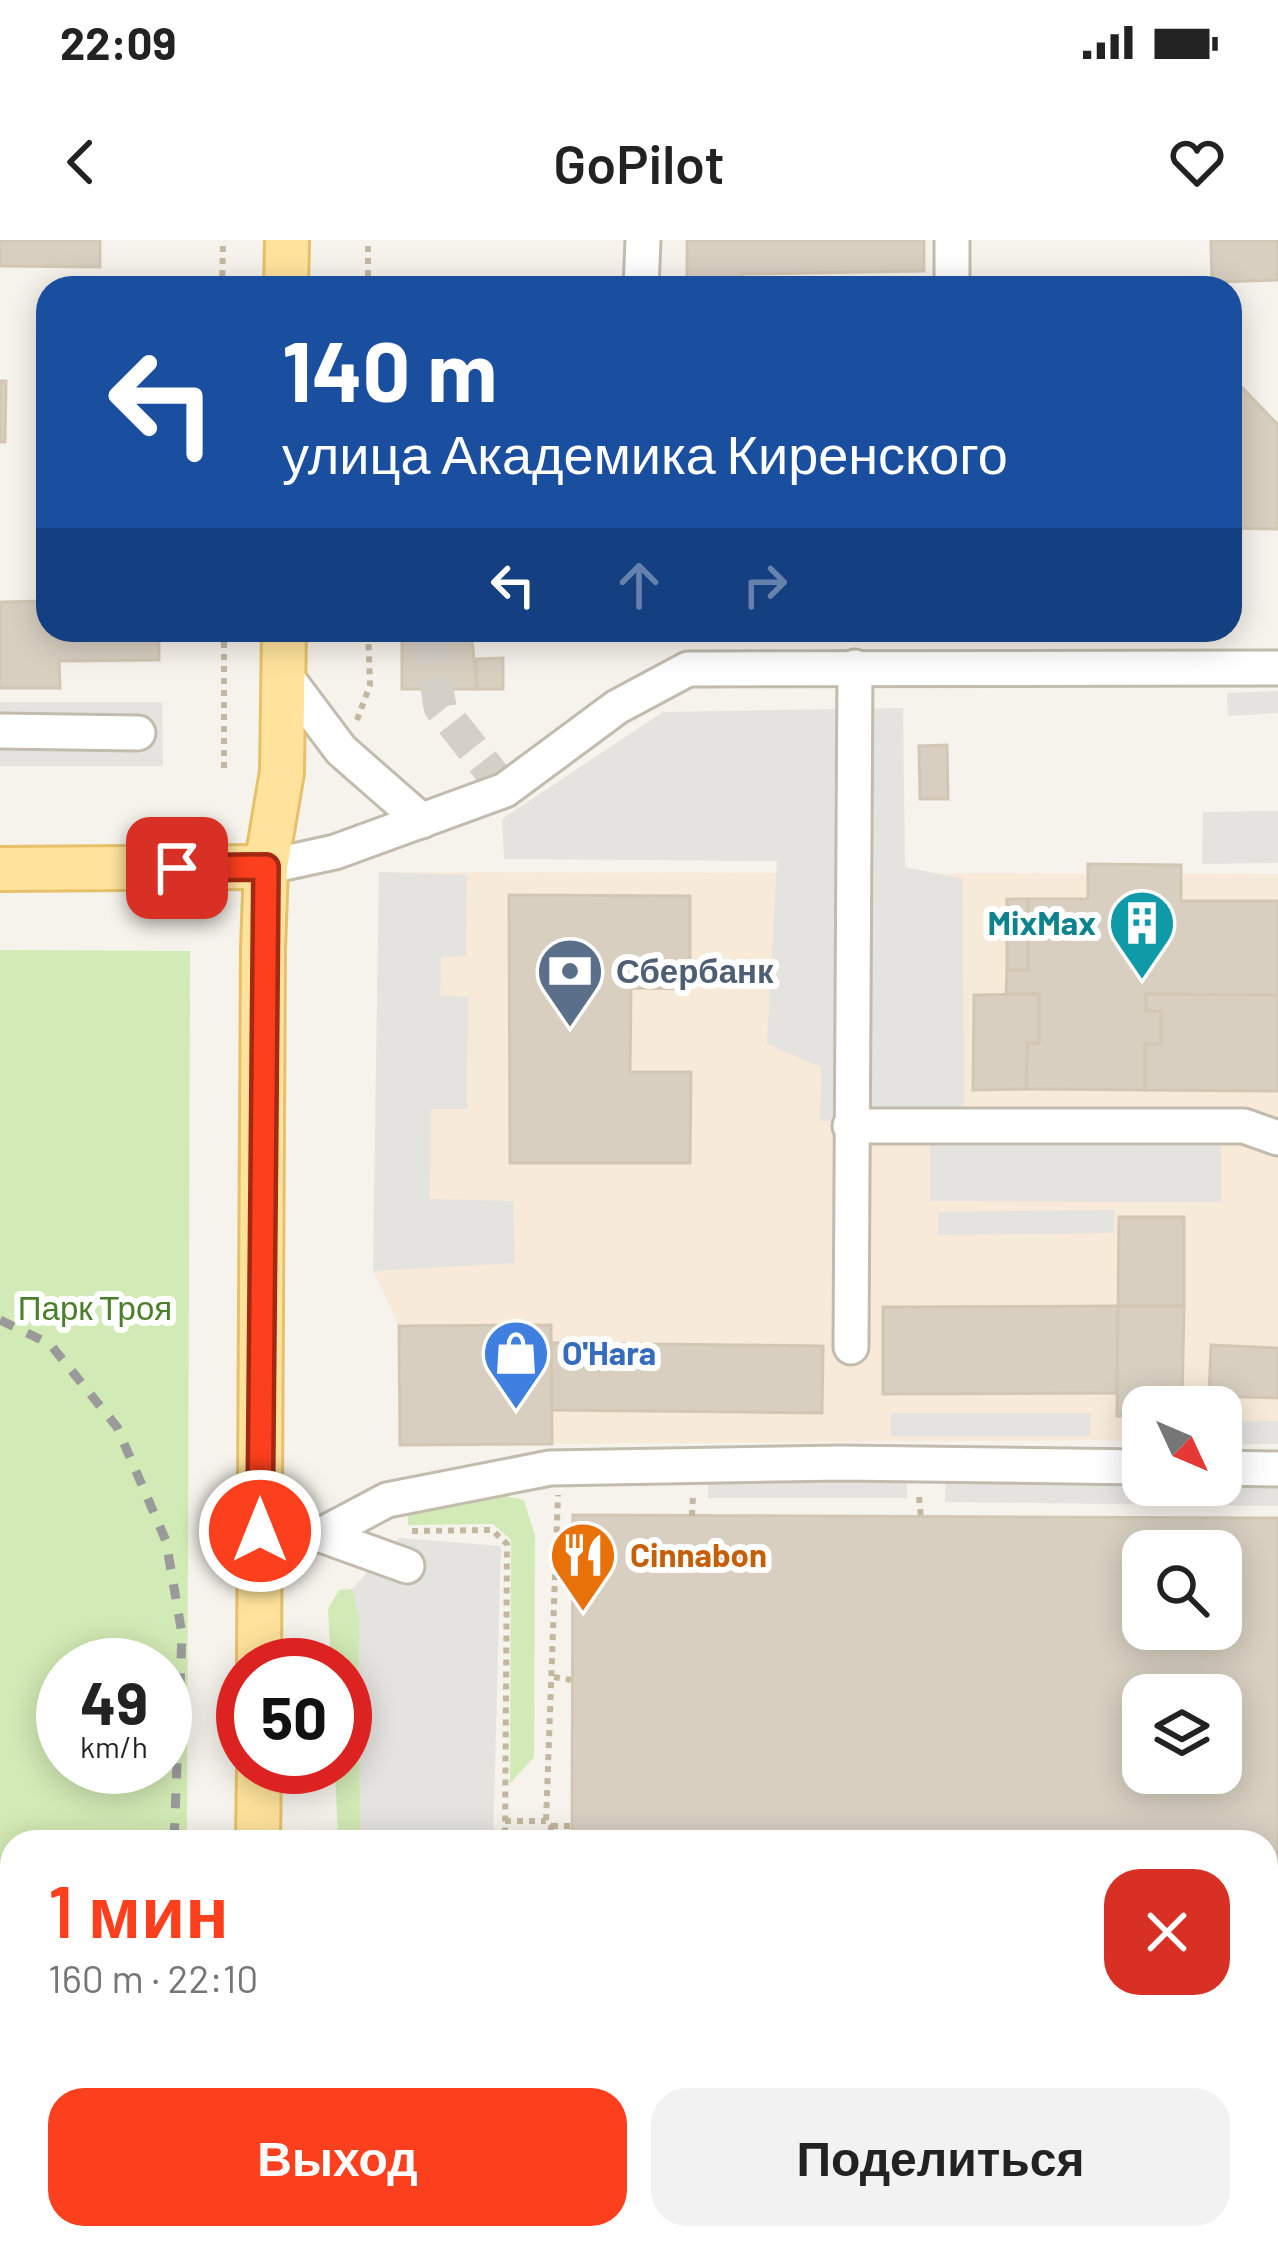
<!DOCTYPE html>
<html lang="ru">
<head>
<meta charset="utf-8">
<style>
  body { margin:0; font-family:Barlow,sans-serif; background:#f2f2f2; color:#222; height:100vh; display:flex; flex-direction:column; font-size:45px; white-space:nowrap }
  * { box-sizing:border-box; margin:0 }
  p { font-size:39px; color:#767676 }
  .icon { flex:none; width:66px; height:66px; fill:none; stroke:currentColor; stroke-width:2; stroke-linecap:round; stroke-linejoin:round }
  .map { position:relative; flex:1; overflow:hidden }
  .side { position:absolute; left:0px; top:1590px; width:1278px; height:420px; display:flex; flex-direction:column; background:#fff; border-radius:36px 36px 0 0; box-shadow:0 6px 30px #0003 }
  .side>* { flex:none }
  .hud { position:absolute; left:36px; top:36px; width:1206px; height:366px; border-radius:36px; box-shadow:0 6px 30px #0003; background:#1a4fa0; color:#fff; overflow:hidden }
  .needle { width:78px; rotate:134deg }
  .tools { position:absolute; left:1122px; top:1146px; display:grid; gap:24px }
  .tools a { display:grid; place-items:center; width:120px; height:120px; border-radius:24px; background:#fff; box-shadow:0 6px 30px #0003; font-size:60px }
  .speed { position:absolute; left:36px; top:1398px; display:flex; gap:24px; font-size:60px; font-weight:700; text-align:center }
  .speed>* { display:grid; place-content:center; width:156px; height:156px; border-radius:50%; background:#fff; box-shadow:0 6px 30px #0003; line-height:1 }
  .speed small { font-size:30px; font-weight:400 }
  .speed .limit { border:18px solid #d22; background:#fff; color:#111 }
  .pin { position:absolute; display:grid; place-items:center; width:102px; height:102px; color:#fff; margin:-51px; border-radius:24px; box-shadow:0 6px 18px #0006 }
  .me { position:absolute; width:132px; margin:-66px; rotate:0deg; stroke-linejoin:round; filter:drop-shadow(0 0 9px #0008) }
  .turn { display:flex; align-items:center; gap:42px; height:252px; padding:0 48px; font-size:54px }
  .turn .icon { width:156px; height:156px; stroke-width:2.5 }
  .turn b { display:block; font-size:84px; line-height:102px }
  .lanes { display:flex; align-items:center; height:114px; padding:0 48px; background:#0003; justify-content:center; gap:60px; direction:ltr }
  .lanes .off { opacity:.35 }
  .round { display:grid; place-items:center; flex:none; width:126px; height:126px; border-radius:36px; background:#f2f2f2 }
  .head { display:flex; align-items:center; justify-content:space-between; height:204px; padding:0 48px }
  h1 { font-size:72px; font-weight:600; line-height:90px; color:#fc3f1d }
  .cta { display:flex; gap:24px; margin-top:auto; padding:24px 48px }
  .cta a { flex:1; height:138px; border-radius:36px; background:#fc3f1d; color:#fff; font-size:48px; font-weight:600; line-height:138px; text-align:center }
  .cta a+a { background:#f2f2f2; color:#222 }
  .status { display:flex; justify-content:space-between; align-items:center; height:84px; padding:0 60px; background:#fff; direction:ltr }
  .status svg { height:33px; fill:currentColor }
  header { display:flex; justify-content:space-between; align-items:center; height:156px; padding:0 48px; background:#fff; font-size:54px; font-weight:600 }
  .map>svg:first-child { display:block }
  .commercial { fill:#f7ead8 }
  .green { fill:#d2eab5; fill-rule:evenodd }
  .parking { fill:#e5e3e0 }
  .building { fill:#d8cfc1; stroke:#d3c7b4; stroke-width:3; fill-rule:evenodd }
  .lines { fill:none; stroke-linecap:round; stroke-linejoin:round }
  .minor-tunnel { stroke:#d4d0c8; stroke-width:33; stroke-dasharray:33 16; stroke-linecap:butt }
  .minor-casing { stroke:#c2bbae; stroke-width:39 }
  .major-casing { stroke:#e6c16a; stroke-width:48 }
  .path { stroke:#c4b79f; stroke-width:6; stroke-dasharray:6 6; stroke-linecap:butt }
  .minor { stroke:#fff; stroke-width:33 }
  .major { stroke:#ffe39c; stroke-width:42 }
  .rail { stroke:#9a9a9a; stroke-width:9; stroke-dasharray:15 15; stroke-linecap:butt }
  .route-casing { stroke:#a42913; stroke-width:30 }
  .route { stroke:#fc3f1d; stroke-width:21 }
  .labels { text-anchor:middle; stroke-width:12; stroke-linejoin:round; paint-order:stroke }
  .culture-label { font-size:33px; font-weight:bold; fill:#0d838f; stroke:#fff; text-anchor:end }
  .service-label { font-size:33px; font-weight:bold; fill:#4e5e75; stroke:#fff; text-anchor:start }
  .park-label { font-size:33px; fill:#4a7f2a; stroke:#fff }
  .shop-label { font-size:33px; font-weight:bold; fill:#366cbe; stroke:#fff; text-anchor:start }
  .food-label { font-size:33px; font-weight:bold; fill:#c56008; stroke:#fff; text-anchor:start }
</style>
</head>
<body>
<div class="status"><b>22:09</b><svg viewBox="0 0 49 12"><path d="M0 12V9h3v3zM5 12V6h3v6zM10 12V3h3v9zM15 12V0h3v12zM26 1h20v11H26zM47 4h2v5h-2z"/></svg></div>
<header><svg class="icon" aria-label="back" viewBox="0 0 24 24"><path d="M15 5l-7 7 7 7"/></svg>GoPilot<svg class="icon" aria-label="heart" viewBox="0 0 24 24"><path d="M12 20l-8-8c-3-5 5-10 8-4 3-6 11-1 8 4z"/></svg></header>
<div class="map">
<svg width="1278" height="2010" viewBox="0 0 1278 2010">
  <rect width="100%" height="100%" fill="#f6f3ec"/>
  <path class="commercial" d="M379 632 1278 634V1199H1221V1167H1143V1200L400 1205 399 1086 373 1031Z"/>
  <g class="green">
    <path d="M0 710 190 711 187 1602H12V1998H146L145 2010H0ZM63 1425H165V1527H63Z"/>
    <path d="M506 1256 524 1260 535 1296 534 1517 510 1544 511 1300 493 1284 408 1285V1275Z"/>
    <path d="M352 1349 359 1376 360 1602H338L335 1527H345V1425H331L328 1369 339 1350Z"/>
  </g>
  <g class="parking">
    <path d="M1278 451V473L1228 476 1227 453Z"/>
    <path d="M0 462H162L163 526H0Z"/>
    <path d="M903 468 905 627 963 639 964 879 820 881 821 827 767 804 777 621 504 619 502 579 663 472Z"/>
    <path d="M1278 571V623L1202 624 1203 572Z"/>
    <path d="M379 632 467 635 466 716 441 717 440 756 468 757 467 869H431L430 959 513 961 515 1023 373 1031Z"/>
    <path d="M930 905 1221 906V962L930 961Z"/>
    <path d="M1114 970V993L938 995V972Z"/>
    <path d="M891 1173H1091L1090 1196H891Z"/>
    <path d="M1278 1181V1204L1224 1205V1182Z"/>
    <rect x="708" y="1235" width="199" height="23"/>
    <path d="M945 1240 1143 1242V1245L1278 1243V1266L945 1262Z"/>
    <path d="M399 1298 501 1306 493 1602H360L359 1376 352 1349Z"/>
    <path d="M362 1998H454L456 2010H362Z"/>
  </g>
  <g class="building">
    <path d="M0 0H100V27L0 26Z"/>
    <path d="M687 0H924V31L742 34V48H687Z"/>
    <path d="M1211 0H1278V40L1212 42Z"/>
    <path d="M1230 135 1278 185V289L1230 288Z"/>
    <path d="M0 141H6L5 202H0Z"/>
    <path d="M48 361V390H159V420L59 421 60 448H0V362Z"/>
    <path d="M402 390H471L477 449H402Z"/>
    <path d="M503 418V449H477L476 419Z"/>
    <path d="M947 505 948 559H920L919 506Z"/>
    <path d="M1088 624 1181 625V661H1278V755L1146 754V771H1161V804H1145V850L1026 849 1027 803H1039V754H1006L1007 730H1028V659H1088Z"/>
    <path d="M509 655 690 656V749L631 748 630 832H691L690 923H510Z"/>
    <rect x="1007" y="659" width="21" height="71"/>
    <path d="M1039 754V803H1027L1026 849 973 850 974 755Z"/>
    <path d="M1146 754 1278 755V851L1145 850V804H1161V771H1146Z"/>
    <path d="M1119 977H1184V1066H1118Z"/>
    <path d="M1118 1066 1117 1153 883 1154V1067Z"/>
    <path d="M1118 1066H1184L1182 1167H1143V1176H1117Z"/>
    <path d="M551 1085 552 1204 400 1205 399 1086Z"/>
    <path d="M551 1103 823 1106 822 1173 552 1170Z"/>
    <path d="M1211 1105 1278 1108V1158L1209 1156Z"/>
    <path d="M573 1275 1278 1278V1902H1266V1602H572ZM1143 1311H1221V1389H1143ZM1143 1455H1221V1533H1143Z"/>
    <path d="M815 1998H1118L1117 2010H815Z"/>
  </g>
  <g class="lines">
    <path class="minor-tunnel" d="M428 390 440 467 505 550"/>
    <g class="minor-casing">
      <g id="minor">
        <path d="M641 48 643 0"/>
        <path d="M952 48V0"/>
        <path d="M284 434 341 510 422 581"/>
        <path d="M0 491 138 493"/>
        <path d="M266 627 335 612 505 550 617 467 688 429 1278 428"/>
        <path d="M850 886H1244L1278 898"/>
        <path d="M851 1107 855 427"/>
        <path d="M1221 1228 1278 1229"/>
        <path d="M259 1291 321 1295 387 1260 550 1228 841 1223 1143 1227"/>
        <path d="M321 1295 407 1326"/>
      </g>
    </g>
    <g class="major-casing">
      <g id="major">
        <path d="M286 48 287 0"/>
        <path d="M0 629 266 627"/>
        <path d="M259 1425 263 708 266 627 282 532 284 390"/>
        <path d="M258 1602 259 1527"/>
        <path d="M257 2010 258 1998"/>
      </g>
    </g>
    <g class="path">
      <path d="M222 48 223 0"/>
      <path d="M368 48V0"/>
      <path d="M224 390V532"/>
      <path d="M357 480 370 445 368 390"/>
      <path d="M919 1257 921 1278"/>
      <path d="M692 1276 693 1256"/>
      <path d="M412 1291 492 1290 507 1304 505 1602"/>
      <path d="M554 1437 571 1440"/>
      <path d="M505 1581H546"/>
      <path d="M552 1586H572"/>
      <path d="M551 1602V1586L546 1581 558 1255"/>
      <path d="M0 1700 12 1712"/>
      <path d="M0 1990H12"/>
      <path d="M433 2004 469 2010"/>
      <path d="M161 2010 170 1998"/>
      <path d="M553 2010V1998"/>
    </g>
    <use href="#minor" class="minor"/>
    <use href="#major" class="major"/>
    <g class="rail">
      <path d="M0 1080 50 1104 117 1187 166 1301 182 1394 174 1602"/>
      <path d="M0 1857 12 1853"/>
    </g>
  </g>
  <g class="lines">
    <g class="route-casing">
      <path id="route" d="M177 628 266 627 260 1291"/>
    </g>
    <use href="#route" class="route"/>
  </g>
  <defs>
    <g id="building-pin" transform="scale(3.45)"><path d="M0 17L-7.5 6A9.5 9.5 0 1 1 7.5 6Z" fill="#0f9aa8" stroke="#fff"/><path d="M-4-6H4V6H1V3H-1V6H-4ZM-2.5-4.3h1.7v1.8h-1.7ZM.8-4.3h1.7v1.8H.8ZM-2.5-1h1.7V.8h-1.7ZM.8-1h1.7V.8H.8Z" fill="#fff"/></g>
    <g id="bank-pin" transform="scale(3.45)"><path d="M0 17L-7.5 6A9.5 9.5 0 1 1 7.5 6Z" fill="#5c6f8a" stroke="#fff"/><path d="M-6-4H6V4H-6ZM0-2.3a2.3 2.3 0 1 0 0 4.6a2.3 2.3 0 1 0 0-4.6Z" fill="#fff"/></g>
    <g id="shop-pin" transform="scale(3.45)"><path d="M0 17L-7.5 6A9.5 9.5 0 1 1 7.5 6Z" fill="#3f7fe0" stroke="#fff"/><path d="M-5-2.5h2.3a2.7 3.5 0 0 1 5.4 0H5L5.5 6h-11ZM-1.5-2.5h3a1.5 2.3 0 0 0-3 0Z" fill="#fff"/></g>
    <g id="restaurant-pin" transform="scale(3.45)"><path d="M0 17L-7.5 6A9.5 9.5 0 1 1 7.5 6Z" fill="#e8710a" stroke="#fff"/><path d="M-5-6h1v4h1v-4h1v4h1v-4h1v5L-1.5 .5V6h-2V.5L-5-1ZM5-6V6H3V1.5H1.5Q1.5-4 5-6Z" fill="#fff"/></g>
  </defs>
  <g fill-rule="evenodd">
    <use href="#building-pin" x="1142" y="683"/>
    <use href="#bank-pin" x="570" y="731"/>
    <use href="#shop-pin" x="516" y="1113"/>
    <use href="#restaurant-pin" x="583" y="1315"/>
  </g>
  <g class="labels">
    <g class="culture-label">
      <text x="1096" y="695">MixMax</text>
    </g>
    <g class="service-label">
      <text x="616" y="743">Сбербанк</text>
    </g>
    <g class="park-label">
      <text x="95" y="1080">Парк Троя</text>
    </g>
    <g class="shop-label">
      <text x="562" y="1125">O'Hara</text>
    </g>
    <g class="food-label">
      <text x="630" y="1327">Cinnabon</text>
    </g>
  </g>
</svg>
<div class="tools">
<a><svg class="needle" viewBox="-14 -14 28 28"><path d="M0-13l5 13h-10z" fill="#e53935"/><path d="M0 13l5-13h-10z" fill="#767676"/></svg></a>
<a><svg class="icon" aria-label="search" viewBox="0 0 24 24"><circle cx="10" cy="10" r="6"/><path d="M15 15l6 6"/></svg></a>
<a><svg class="icon" aria-label="layers" viewBox="0 0 24 24"><path d="M12 4l9 5-9 5-9-5zM3 14l9 5 9-5"/></svg></a>
</div>
<div class="speed"><div>49<small>km/h</small></div><div class="limit">50</div></div>
<div class="pin" style="left:177px;top:628px;background:#d93025"><svg class="icon" aria-label="arrive" viewBox="0 0 24 24"><path d="M6 21V4h12l-3 4 3 4H6"/></svg></div>
<svg class="me" style="left:260px;top:1291px" viewBox="-20 -20 40 40"><circle r="17" fill="#fc3f1d" stroke="#fff" stroke-width="3"/><path d="M0-11L8 9 0 5-8 9z" fill="#fff"/></svg>
<div class="hud">
<div class="turn"><svg class="icon" aria-label="left" viewBox="0 0 24 24"><path d="M17 20v-9H6M10 6l-5 5 5 5"/></svg><div><b>140 m</b>улица Академика Киренского</div></div>
<div class="lanes"><svg class="icon" aria-label="left" viewBox="0 0 24 24"><path d="M17 20v-9H6M10 6l-5 5 5 5"/></svg><svg class="icon off" aria-label="ahead" viewBox="0 0 24 24"><path d="M12 20V5M6 11l6-6 6 6"/></svg><svg class="icon off" aria-label="right" viewBox="0 0 24 24"><path d="M7 20v-9h11M14 6l5 5-5 5"/></svg></div>
</div>
<section class="side">
<div class="head"><div><h1>1 мин</h1><p>160 m · 22:10</p></div><a class="round" style="background:#d93025;color:#fff"><svg class="icon" aria-label="close" viewBox="0 0 24 24"><path d="M6 6l12 12M18 6L6 18"/></svg></a></div>
<div class="cta"><a>Выход</a><a>Поделиться</a></div>
</section>
</div>
</body>
</html>
